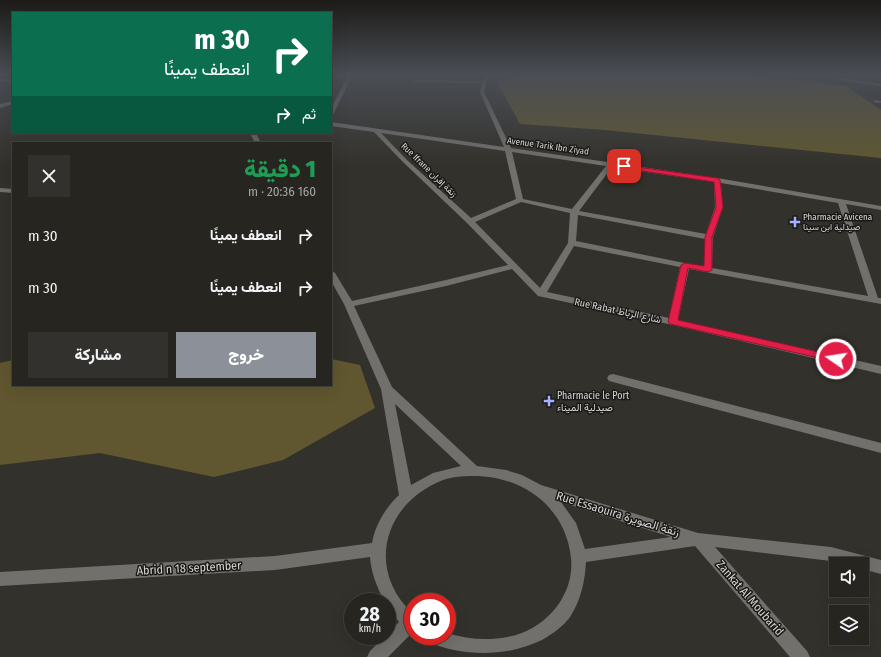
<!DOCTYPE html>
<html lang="ar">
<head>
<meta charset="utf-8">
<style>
  body { margin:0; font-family:"Fira Sans Condensed",Vazirmatn,sans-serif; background:#32312d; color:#f1f3f6; direction:rtl; height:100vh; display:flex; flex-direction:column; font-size:15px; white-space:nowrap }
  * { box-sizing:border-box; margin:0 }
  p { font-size:13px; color:#a4a5a5 }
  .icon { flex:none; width:22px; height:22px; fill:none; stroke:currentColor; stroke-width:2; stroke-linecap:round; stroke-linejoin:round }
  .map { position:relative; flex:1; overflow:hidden; direction:ltr }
  .details { position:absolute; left:12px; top:142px; width:320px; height:244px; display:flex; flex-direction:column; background:#262520; border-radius:0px; box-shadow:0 4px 16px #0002,0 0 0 1px #42423e; direction:rtl }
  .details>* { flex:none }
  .banner { position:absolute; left:12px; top:12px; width:320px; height:122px; border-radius:0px; box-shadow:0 4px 16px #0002,0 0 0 1px #42423e; direction:rtl; background:#0b6e4f; color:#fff; overflow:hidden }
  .controls { position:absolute; left:829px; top:557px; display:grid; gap:8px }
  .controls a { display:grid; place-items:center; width:40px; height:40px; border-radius:0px; background:#262520; box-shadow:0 4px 16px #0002,0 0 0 1px #42423e; font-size:20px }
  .speed { position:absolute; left:344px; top:593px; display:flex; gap:8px; font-size:20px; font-weight:700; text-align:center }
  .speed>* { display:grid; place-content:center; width:52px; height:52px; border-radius:50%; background:#262520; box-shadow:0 4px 16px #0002,0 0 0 1px #42423e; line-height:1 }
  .speed small { font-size:10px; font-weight:400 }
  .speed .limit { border:6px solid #d22; background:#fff; color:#111 }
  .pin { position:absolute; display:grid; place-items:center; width:34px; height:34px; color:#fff; margin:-17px; border-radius:8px; box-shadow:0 2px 6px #0006 }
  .me { position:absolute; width:44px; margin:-22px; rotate:283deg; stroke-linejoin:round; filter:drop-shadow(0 0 3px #0008) }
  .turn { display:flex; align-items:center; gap:14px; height:84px; padding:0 16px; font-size:18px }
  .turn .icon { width:52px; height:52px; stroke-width:2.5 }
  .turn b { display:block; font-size:28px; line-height:34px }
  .then { display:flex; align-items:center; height:38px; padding:0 16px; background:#0003; gap:8px; font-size:15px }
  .round { display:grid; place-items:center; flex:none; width:42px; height:42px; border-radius:0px; background:#32312d }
  .summary { display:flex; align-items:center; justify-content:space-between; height:68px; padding:0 16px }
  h1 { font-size:24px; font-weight:800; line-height:30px; color:#1e9e55 }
  .action { display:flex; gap:8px; margin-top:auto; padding:8px 16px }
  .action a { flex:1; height:46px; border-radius:0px; background:#8c9099; color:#fff; font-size:16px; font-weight:800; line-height:46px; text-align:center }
  .action a+a { background:#32312d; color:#f1f3f6 }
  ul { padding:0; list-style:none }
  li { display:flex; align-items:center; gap:12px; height:52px; padding:0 16px }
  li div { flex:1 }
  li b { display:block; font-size:15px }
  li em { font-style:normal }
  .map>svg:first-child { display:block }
  .green { fill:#605730 }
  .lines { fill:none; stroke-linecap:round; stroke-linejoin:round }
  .minor { fill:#71706d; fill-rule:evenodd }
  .route { fill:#e11d48; stroke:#92132f }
  .poi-dot { fill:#a3b2fc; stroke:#1a1917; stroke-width:1.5 }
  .labels { text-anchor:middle; stroke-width:3; stroke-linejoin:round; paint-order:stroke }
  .far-street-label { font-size:9px; fill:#d6d5d1; stroke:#1a1917 }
  .far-poi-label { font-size:9px; fill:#d6d5d1; stroke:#1a1917; text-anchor:start }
  .street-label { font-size:10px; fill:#d6d5d1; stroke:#1a1917 }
  .poi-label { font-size:10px; fill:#d6d5d1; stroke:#1a1917; text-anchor:start }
  .near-street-label { font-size:12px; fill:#d6d5d1; stroke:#1a1917 }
</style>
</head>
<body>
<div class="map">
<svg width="881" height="657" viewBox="0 0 881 657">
  <rect width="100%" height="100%" fill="#33312b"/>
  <g class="green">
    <path d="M521 74H732L818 82 846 86 881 110V158L605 130 520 124 497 82Z"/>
    <path d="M331 359 360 365 375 408 283 460 214 477 100 453 0 465V363L13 360V385H331Z"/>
  </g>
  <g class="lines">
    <g class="minor">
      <path d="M349 74H353L334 113 331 115V108Z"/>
      <path d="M488 74H493L487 79 484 92 511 148 717 178 881 206V210L846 204 878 298H881V304L689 269 678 320 881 366V374L673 325 538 296 512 269 446 286 354 306 392 387 477 466 506 470 522 475 541 485 698 533 831 547 881 560V574L862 569V564H844L831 561 715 547 807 651 810 657H790L695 546 586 562C585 581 581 600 570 617 563 627 552 634 542 640 507 657 464 657 428 642L426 636H447V633C466 639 487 641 507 637 544 631 575 596 571 558 566 509 526 478 478 476 467 476 454 476 443 480 384 503 365 569 413 614V632L388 657H367L370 651 385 636H387V634L399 622 387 606V602H385C377 588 371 572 370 557L275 570 0 586V572L275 556 372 543C375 525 386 507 399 495L381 389 344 304 331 281V270L335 273 352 301 446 280 508 265 467 223 403 162 374 132 331 126V122L504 147 480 92 482 83 415 82 413 81 415 80 482 81ZM381 133 505 151 516 199 471 218 407 160ZM512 152 606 166 572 209 523 199ZM612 167 714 182 715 207 706 234 579 211ZM721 183 838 203 868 296 712 268 713 237 723 207ZM521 202 570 213 568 243 540 288 475 222ZM578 215 705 239 704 267 576 241ZM574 246 680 267 669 318 547 292ZM395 404 461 466 433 473 411 485ZM561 502 671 537 585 549 576 523Z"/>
      <path d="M840 78 881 84V86L838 80Z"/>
      <path d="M0 79 13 80V82L0 81Z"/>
      <path d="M875 100 881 101V103L873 102Z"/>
      <path d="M13 101V104L0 108V104Z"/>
      <path d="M250 133H256L261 143H255Z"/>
      <path d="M0 188 13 189V193L0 192Z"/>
      <path d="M613 374 881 443V453L609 381 607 378 609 375Z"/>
    </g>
  </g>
  <linearGradient id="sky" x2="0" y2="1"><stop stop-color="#1c1b18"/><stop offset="0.45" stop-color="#4a4e55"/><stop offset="1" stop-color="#4a4e55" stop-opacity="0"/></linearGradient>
  <rect width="881" height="166" fill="url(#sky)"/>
  <path class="route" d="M622 165 717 178 720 180 723 207 712 237V270L708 272 688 268 678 320 836 356 841 359 840 361 836 362 670 324 668 322 681 265 685 263 704 266 705 237 716 207 714 182 624 168H622Z"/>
  <g class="poi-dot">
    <path d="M793 216h4v4h4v4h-4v4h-4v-4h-4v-4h4z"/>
    <path d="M547 395h4v4h4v4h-4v4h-4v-4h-4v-4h4z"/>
  </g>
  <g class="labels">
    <g class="far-street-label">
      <text transform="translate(548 146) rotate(8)" y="3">Avenue Tarik Ibn Ziyad</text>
      <text transform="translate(429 170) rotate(44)" y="3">Rue Ifrane زنقة إفران</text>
    </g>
    <g class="far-poi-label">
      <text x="803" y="220">Pharmacie Avicena<tspan x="803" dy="10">صيدلية ابن سينا</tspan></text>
    </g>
    <g class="street-label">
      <text transform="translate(618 310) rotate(12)" y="4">Rue Rabat شارع الرباط</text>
    </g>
    <g class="poi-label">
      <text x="557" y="399">Pharmacie le Port<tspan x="557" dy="12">صيدلية الميناء</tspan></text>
    </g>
    <g class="near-street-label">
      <text transform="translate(618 514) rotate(17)" y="4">Rue Essaouira زنقة الصويرة</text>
      <text transform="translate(189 568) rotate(-3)" y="4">Abrid n 18 september</text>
      <text transform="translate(750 598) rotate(49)" y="4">Zankat Al Moubarid</text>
    </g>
  </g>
</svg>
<div class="controls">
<a><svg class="icon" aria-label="sound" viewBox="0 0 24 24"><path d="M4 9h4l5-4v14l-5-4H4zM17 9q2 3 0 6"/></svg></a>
<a><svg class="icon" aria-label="layers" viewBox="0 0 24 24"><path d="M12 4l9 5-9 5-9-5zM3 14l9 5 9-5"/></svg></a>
</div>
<div class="speed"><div>28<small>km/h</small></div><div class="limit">30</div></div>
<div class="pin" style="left:624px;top:166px;background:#d93025"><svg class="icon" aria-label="arrive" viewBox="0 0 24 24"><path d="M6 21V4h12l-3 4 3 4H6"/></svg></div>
<svg class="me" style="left:836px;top:359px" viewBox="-20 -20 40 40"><circle r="17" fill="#e11d48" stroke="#fff" stroke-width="3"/><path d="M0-11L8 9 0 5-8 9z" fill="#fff"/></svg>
<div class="banner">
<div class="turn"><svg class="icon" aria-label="right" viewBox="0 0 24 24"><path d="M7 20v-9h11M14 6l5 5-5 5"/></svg><div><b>30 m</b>انعطف يمينًا</div></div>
<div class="then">ثم<svg class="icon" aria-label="right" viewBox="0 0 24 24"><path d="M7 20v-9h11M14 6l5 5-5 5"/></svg></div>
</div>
<section class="details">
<div class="summary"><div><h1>1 دقيقة</h1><p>160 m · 20:36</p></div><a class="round"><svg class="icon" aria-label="close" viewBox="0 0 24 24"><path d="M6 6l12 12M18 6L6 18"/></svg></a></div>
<ul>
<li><svg class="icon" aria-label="right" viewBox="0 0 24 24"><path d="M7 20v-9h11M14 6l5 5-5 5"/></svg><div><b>انعطف يمينًا</b></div><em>30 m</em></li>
<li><svg class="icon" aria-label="right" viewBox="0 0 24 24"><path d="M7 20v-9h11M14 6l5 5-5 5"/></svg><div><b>انعطف يمينًا</b></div><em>30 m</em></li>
</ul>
<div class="action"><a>خروج</a><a>مشاركة</a></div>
</section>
</div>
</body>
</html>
